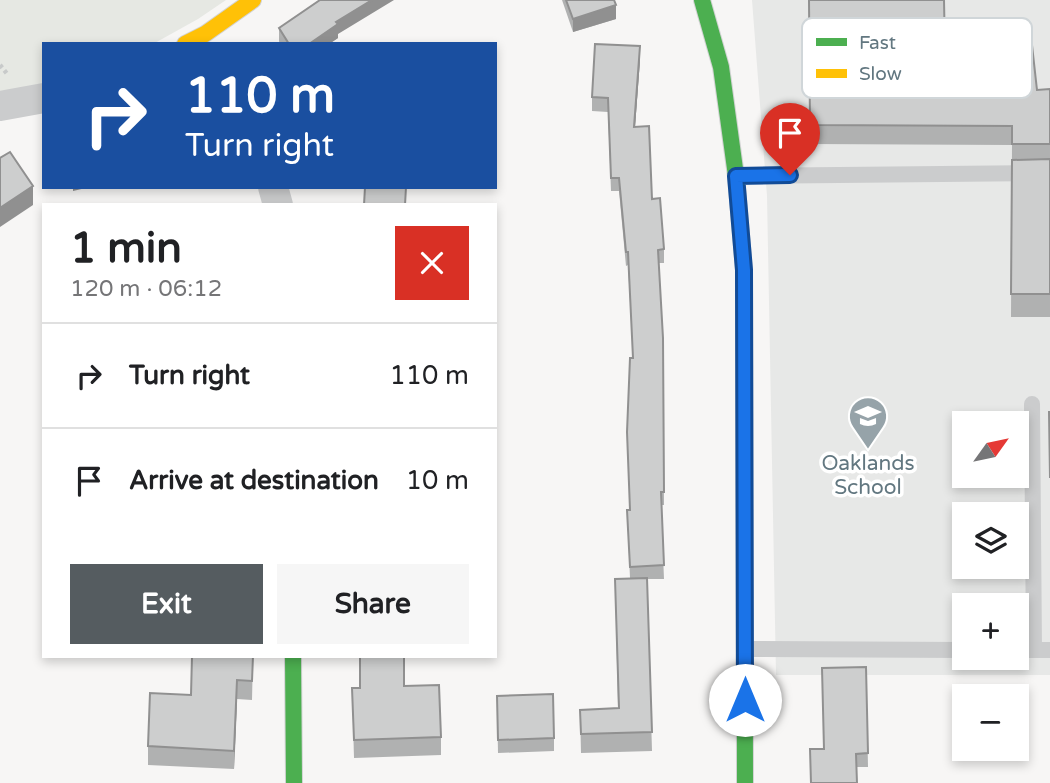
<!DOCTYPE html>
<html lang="en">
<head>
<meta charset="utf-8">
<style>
  body { margin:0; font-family:"Varela Round",sans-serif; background:#f6f6f6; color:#202124; height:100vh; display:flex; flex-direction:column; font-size:26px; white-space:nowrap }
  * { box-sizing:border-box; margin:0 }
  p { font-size:23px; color:#757577 }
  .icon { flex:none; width:38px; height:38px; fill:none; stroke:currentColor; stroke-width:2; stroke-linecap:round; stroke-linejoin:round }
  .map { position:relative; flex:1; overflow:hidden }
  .side { position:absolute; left:42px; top:203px; width:455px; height:455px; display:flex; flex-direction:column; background:#fff; border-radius:0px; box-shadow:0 4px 10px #0003 }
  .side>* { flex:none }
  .hud { position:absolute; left:42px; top:42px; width:455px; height:147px; border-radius:0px; box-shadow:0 4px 10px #0003; background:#1a4fa0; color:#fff; overflow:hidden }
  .needle { width:46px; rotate:57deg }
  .fabs { position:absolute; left:952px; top:411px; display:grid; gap:14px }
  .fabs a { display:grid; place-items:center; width:77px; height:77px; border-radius:0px; background:#fff; box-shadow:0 4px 10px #0003; font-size:35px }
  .pin { position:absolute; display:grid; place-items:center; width:60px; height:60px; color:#fff; margin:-72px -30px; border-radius:50% 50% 50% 0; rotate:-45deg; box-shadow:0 0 7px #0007 }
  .pin .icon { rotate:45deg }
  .me { position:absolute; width:77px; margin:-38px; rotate:0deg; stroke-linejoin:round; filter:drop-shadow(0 0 5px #0008) }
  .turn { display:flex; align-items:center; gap:24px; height:147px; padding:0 28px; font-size:32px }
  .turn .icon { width:91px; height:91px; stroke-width:2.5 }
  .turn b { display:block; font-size:49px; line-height:60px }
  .round { display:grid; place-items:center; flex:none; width:74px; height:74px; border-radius:0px; background:#f6f6f6 }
  .head { display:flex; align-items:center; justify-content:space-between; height:119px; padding:0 28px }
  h1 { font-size:42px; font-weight:800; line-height:52px }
  .action { display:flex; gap:14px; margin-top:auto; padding:14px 28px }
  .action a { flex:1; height:80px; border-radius:0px; background:#555c60; color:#fff; font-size:28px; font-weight:800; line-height:80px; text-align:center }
  .action a+a { background:#f6f6f6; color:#202124 }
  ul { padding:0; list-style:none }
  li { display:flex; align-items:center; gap:21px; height:105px; padding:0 28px; border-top:2px solid #e0e0e0 }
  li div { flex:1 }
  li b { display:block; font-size:26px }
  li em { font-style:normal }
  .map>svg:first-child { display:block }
  .built { fill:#e7e8e7; fill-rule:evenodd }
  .green { fill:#e6e8e3 }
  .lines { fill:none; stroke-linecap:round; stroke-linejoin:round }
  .fast-casing { stroke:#d2d3d3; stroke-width:18 }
  .slow-casing { stroke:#d2d3d3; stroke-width:18 }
  .path { stroke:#c8caca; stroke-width:4.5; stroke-dasharray:3.5 3.5; stroke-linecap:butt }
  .lane { stroke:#cbcccd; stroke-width:16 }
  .street { stroke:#cbcccd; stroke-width:30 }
  .fast { stroke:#4caf50; stroke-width:16 }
  .slow { stroke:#ffc107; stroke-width:16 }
  .wall { fill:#b0b1b1 }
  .shaded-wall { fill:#909090 }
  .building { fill:#cdcece; stroke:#909090; stroke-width:2 }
  .route-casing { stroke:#114b97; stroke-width:18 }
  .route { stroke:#1a73e8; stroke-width:12 }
  .labels { text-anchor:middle; stroke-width:7; stroke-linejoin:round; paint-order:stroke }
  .poi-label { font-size:21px; fill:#627780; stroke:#fff }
  .key { fill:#fff; stroke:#d0d6d9; stroke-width:2 }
  .key-label { font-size:19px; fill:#627780 }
</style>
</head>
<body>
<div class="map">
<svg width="1050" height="783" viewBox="0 0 1050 783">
  <rect width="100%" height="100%" fill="#f7f6f5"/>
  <path class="built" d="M752 0H1050V675H776L767 196ZM964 424H1017V476H964ZM964 514H1017V567H964ZM964 606H1017V658H964Z"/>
  <path class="green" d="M0 0H226L198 19 153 44H44V86L0 91Z"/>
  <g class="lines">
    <g class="fast-casing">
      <g id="fast">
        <path d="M702 0 721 67 736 176 744 270 745 783"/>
        <path d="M293 656 294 783"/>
      </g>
    </g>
    <g class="slow-casing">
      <path id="slow" d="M185 44 205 34 253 0"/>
    </g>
    <path class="path" d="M0 65 8 75"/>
    <g class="lane">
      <path d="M736 176 1050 173"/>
      <path d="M1032 404 1034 650"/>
      <path d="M744 649 964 650"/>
      <path d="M1017 650H1050"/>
    </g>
    <g class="street">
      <path d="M0 106 44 98"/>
      <path d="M273 187 278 205"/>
    </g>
    <use href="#fast" class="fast"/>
    <use href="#slow" class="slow"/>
  </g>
  <g class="wall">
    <path d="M562 0H614L616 19 573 32Z"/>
    <path d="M809 0 945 52 1037 90 1050 89V317H1011L1012 145 810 144Z"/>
    <path d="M279 28 338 34V38L329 44H280L279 41Z"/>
    <path d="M640 60 635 127 664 249V263H658L663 338 664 505H661L664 579H647L652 751 581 753 580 710 618 708 615 579 630 578 627 510H629L633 358 628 265 626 266 619 191H611L608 112 592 111V97Z"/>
    <path d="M253 656 252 700 237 699 234 769 148 765V746L191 695Z"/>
    <path d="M866 667 868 767H856L824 749Z"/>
    <path d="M404 686 441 737V755L354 758 352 688Z"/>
    <path d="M497 696 554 738V751L498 753Z"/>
  </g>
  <g class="shaded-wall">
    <path d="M372 0H394L338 34V38L329 44H309L336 22Z"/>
    <path d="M616 5V19L573 32V19Z"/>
    <path d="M640 46V60L634 140V127Z"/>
    <path d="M33 186V205L0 227V208Z"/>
    <path d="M73 187H90L73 191Z"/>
    <path d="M237 680V699L234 769V751Z"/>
  </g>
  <g class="building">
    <path d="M320 0H372L336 22 338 24 309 44H289L279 28Z"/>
    <path d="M566 0H614L616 5 573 19Z"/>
    <path d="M809 0H944L945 52 1032 45 1037 90 1050 89V144H1012V126L810 125Z"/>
    <path d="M595 44 640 46 634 127 649 126 652 199 660 198 664 249 658 250 663 338 664 492H661L664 565 630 567 627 510H630L627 432 630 358H633L628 252H626L619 178H611L608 98 592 97Z"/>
    <path d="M10 152 33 186 0 208V158Z"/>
    <path d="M1050 159V294H1011L1012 160Z"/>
    <path d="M365 187H406L405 205H364Z"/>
    <path d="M1049 412H1050V478Z"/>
    <path d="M647 578 652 732 581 734 580 710 619 708 615 579Z"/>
    <path d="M192 656H253L252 681 237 680 234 751 148 746 150 693 191 695Z"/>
    <path d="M360 656H404V686L439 685 441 737 354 740 352 688H360Z"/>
    <path d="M866 667 868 753 856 754 857 783H811L810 749H824L822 668Z"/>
    <path d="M553 694 554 738 498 740 497 696Z"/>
  </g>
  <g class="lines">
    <g class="route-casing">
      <path id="route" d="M745 700 744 270 736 176 790 175"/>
    </g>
    <use href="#route" class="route"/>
  </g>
  <defs>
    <g id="school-pin" transform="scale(2.0125)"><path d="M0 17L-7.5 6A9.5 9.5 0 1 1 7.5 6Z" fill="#96a3a9" stroke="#fff"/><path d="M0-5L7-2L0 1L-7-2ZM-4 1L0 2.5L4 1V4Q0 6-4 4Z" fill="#fff"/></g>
  </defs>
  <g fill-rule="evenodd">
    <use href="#school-pin" x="868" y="416"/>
  </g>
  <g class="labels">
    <g class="poi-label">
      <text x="868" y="470">Oaklands<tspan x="868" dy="24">School</tspan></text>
    </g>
  </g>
  <rect x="802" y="18" width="230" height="80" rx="10" class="key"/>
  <rect x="816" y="38" width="31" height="8" fill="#4caf50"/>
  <rect x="816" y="69" width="31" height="9" fill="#ffc107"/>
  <g class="key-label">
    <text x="859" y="49">Fast</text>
    <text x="859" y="80">Slow</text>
  </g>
</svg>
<div class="fabs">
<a><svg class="needle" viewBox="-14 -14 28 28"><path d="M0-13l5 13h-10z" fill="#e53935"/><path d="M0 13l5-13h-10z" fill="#757577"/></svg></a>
<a><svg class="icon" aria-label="layers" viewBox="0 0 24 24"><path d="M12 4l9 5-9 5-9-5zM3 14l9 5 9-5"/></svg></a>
<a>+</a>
<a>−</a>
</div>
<div class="pin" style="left:790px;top:175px;background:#d93025"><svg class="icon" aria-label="arrive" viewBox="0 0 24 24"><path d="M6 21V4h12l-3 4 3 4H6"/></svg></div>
<svg class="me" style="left:745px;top:700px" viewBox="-20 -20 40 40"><circle r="19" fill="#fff"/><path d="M0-13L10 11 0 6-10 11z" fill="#1a73e8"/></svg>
<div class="hud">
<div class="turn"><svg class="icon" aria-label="right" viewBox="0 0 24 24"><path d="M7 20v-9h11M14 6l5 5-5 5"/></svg><div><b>110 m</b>Turn right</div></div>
</div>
<section class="side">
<div class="head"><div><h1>1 min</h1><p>120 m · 06:12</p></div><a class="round" style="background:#d93025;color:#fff"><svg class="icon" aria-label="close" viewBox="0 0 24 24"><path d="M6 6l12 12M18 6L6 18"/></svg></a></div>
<ul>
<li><svg class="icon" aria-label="right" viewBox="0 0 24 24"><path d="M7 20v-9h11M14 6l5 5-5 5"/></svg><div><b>Turn right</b></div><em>110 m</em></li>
<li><svg class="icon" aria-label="arrive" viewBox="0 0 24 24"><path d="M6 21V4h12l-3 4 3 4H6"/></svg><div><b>Arrive at destination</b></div><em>10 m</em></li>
</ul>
<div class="action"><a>Exit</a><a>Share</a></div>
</section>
</div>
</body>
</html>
